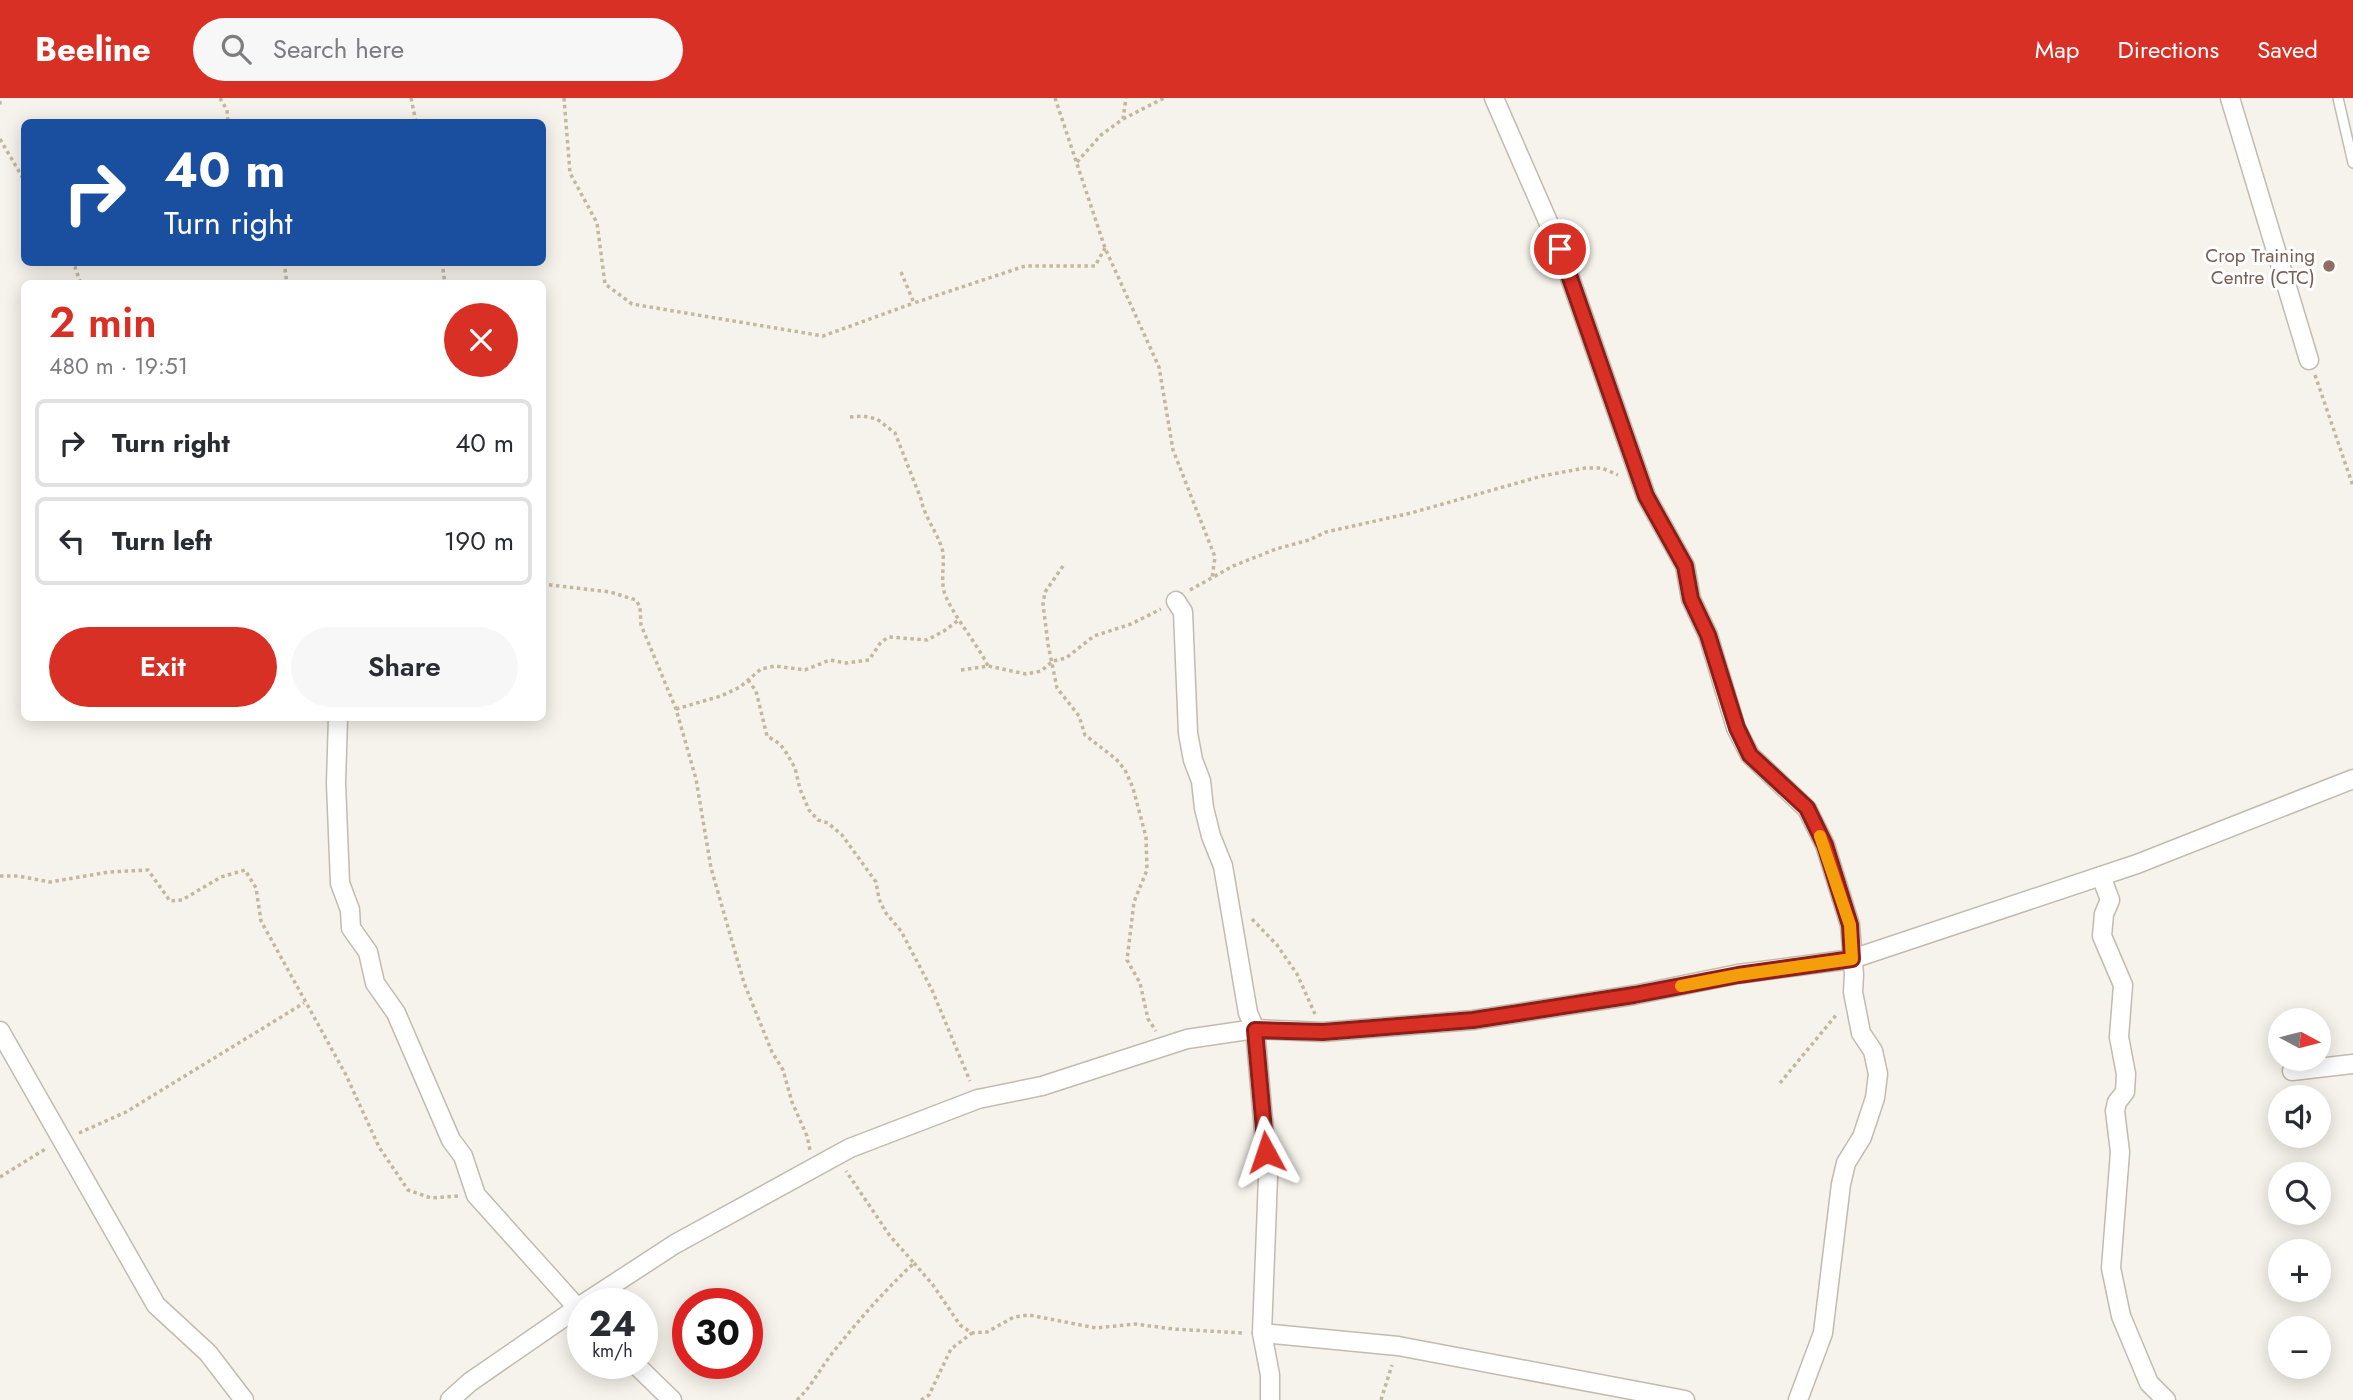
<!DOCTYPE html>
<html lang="en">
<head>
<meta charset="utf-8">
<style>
  body { margin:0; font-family:Jost,sans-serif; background:#f7f7f7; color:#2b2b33; height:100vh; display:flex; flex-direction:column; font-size:26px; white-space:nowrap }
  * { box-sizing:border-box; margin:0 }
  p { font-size:23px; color:#7c7c81 }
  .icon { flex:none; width:38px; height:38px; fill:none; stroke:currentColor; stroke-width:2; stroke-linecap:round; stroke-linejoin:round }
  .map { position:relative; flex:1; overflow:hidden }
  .drawer { position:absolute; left:21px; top:182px; width:525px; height:441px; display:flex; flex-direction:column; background:#fff; border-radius:10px; box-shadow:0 4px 18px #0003 }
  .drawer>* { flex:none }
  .hud { position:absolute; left:21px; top:21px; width:525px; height:147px; border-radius:10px; box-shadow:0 4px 18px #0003; background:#1a4fa0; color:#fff; overflow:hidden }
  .needle { width:46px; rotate:97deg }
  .tools { position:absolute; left:2268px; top:910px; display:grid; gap:14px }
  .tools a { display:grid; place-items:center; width:63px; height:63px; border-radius:50%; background:#fff; box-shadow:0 4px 18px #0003; font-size:35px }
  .speed { position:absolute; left:567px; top:1190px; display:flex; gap:14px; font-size:35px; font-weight:700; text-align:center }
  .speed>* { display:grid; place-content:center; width:91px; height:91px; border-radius:50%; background:#fff; box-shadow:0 4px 18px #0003; line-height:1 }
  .speed small { font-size:18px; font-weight:400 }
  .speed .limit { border:10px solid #d22; background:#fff; color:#111 }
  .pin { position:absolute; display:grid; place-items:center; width:60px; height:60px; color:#fff; margin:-30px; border:4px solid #fff; border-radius:50%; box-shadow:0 2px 7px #0007 }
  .me { position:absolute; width:77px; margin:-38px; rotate:355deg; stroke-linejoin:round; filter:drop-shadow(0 0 5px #0008) }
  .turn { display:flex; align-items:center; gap:24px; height:147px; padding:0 28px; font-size:32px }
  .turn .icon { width:91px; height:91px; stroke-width:2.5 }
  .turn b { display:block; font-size:49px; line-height:60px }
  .round { display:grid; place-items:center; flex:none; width:74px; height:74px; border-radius:37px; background:#f7f7f7 }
  .headline { display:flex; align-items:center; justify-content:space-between; height:119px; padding:0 28px }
  h1 { font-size:42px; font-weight:600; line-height:52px; color:#d93025 }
  .action { display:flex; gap:14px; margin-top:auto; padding:14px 28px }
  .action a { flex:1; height:80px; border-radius:42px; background:#d93025; color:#fff; font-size:28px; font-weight:600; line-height:80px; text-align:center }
  .action a+a { background:#f7f7f7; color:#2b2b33 }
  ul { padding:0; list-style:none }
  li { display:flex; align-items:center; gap:21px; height:88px; margin:0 14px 10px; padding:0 14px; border:4px solid #e1e1e2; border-radius:10px }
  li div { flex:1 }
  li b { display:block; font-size:26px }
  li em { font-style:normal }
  header { display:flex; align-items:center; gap:42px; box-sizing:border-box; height:98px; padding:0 35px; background:#d93025; color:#fff }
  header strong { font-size:33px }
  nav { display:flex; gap:38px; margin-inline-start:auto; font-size:24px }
  .search { width:490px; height:63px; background:#f7f7f7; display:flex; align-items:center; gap:18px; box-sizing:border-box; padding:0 24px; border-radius:38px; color:#7c7c81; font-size:26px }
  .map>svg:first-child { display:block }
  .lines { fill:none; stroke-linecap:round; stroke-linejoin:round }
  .lane-casing { stroke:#c2bbae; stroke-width:12 }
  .street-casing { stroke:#c2bbae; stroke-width:21 }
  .path { stroke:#c4b79f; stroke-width:3.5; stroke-dasharray:3.5 3.5; stroke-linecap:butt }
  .lane { stroke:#fff; stroke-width:9 }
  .street { stroke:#fff; stroke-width:18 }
  .route-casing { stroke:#8d1f18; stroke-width:18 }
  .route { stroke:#d93025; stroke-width:12 }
  .slow { stroke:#f59e0b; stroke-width:12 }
  .education-dot { fill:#8d6e63; stroke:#fff; stroke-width:2.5 }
  .labels { text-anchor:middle; stroke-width:6; stroke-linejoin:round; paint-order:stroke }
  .education-label { font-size:19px; fill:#785e54; stroke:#fff; text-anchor:end }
</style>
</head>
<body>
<header>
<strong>Beeline</strong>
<div class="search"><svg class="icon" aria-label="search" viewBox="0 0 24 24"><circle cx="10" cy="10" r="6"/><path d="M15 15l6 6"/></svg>Search here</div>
<nav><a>Map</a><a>Directions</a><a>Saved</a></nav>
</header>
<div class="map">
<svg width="2353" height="1302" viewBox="0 0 2353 1302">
  <rect width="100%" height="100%" fill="#f6f3ec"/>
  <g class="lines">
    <g class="lane-casing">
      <path id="lane" d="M2338 0 2353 65"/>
    </g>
    <g class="street-casing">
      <g id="street">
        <path d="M1494 0 1560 151 1646 398 1685 468 1691 501 1708 537 1736 630 1750 657 1807 711 1825 747 1850 827 1854 877 1853 894 1861 935 1873 953 1878 976 1875 1000 1862 1039 1846 1065 1841 1086 1823 1235 1798 1302"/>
        <path d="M2230 0 2309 262"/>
        <path d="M1176 503 1183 514 1188 635 1193 662 1201 683 1204 710 1211 738 1223 768 1248 915 1255 931 1268 1079 1262 1235 1270 1277V1302"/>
        <path d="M338 620 336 685 340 785 350 812 351 830 368 854 375 885 396 915 451 1042 463 1058 476 1097 583 1216"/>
        <path d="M2101 778 2110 802 2104 816 2102 838 2123 887 2119 939 2126 976 2125 994 2117 1004 2115 1013 2120 1054 2111 1170 2121 1218 2149 1285 2166 1302"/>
        <path d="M0 933 156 1207 208 1255 244 1302"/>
        <path d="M2292 973 2353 966"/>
        <path d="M583 1206 675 1146 850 1050 978 1001 1042 988 1187 941 1255 931 1323 934 1473 922 1634 897 1738 876 1852 861 2137 766 2353 681"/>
        <path d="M1262 1235 1398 1248 1685 1302"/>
        <path d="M634 1265 672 1302"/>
        <path d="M450 1302 470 1284 583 1206"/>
      </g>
    </g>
    <g class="path">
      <path d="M220 0 227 12 228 24"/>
      <path d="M411 0 416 24"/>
      <path d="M564 0 570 75 597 125 605 186 632 206 823 238 914 205"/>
      <path d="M1055 0 1105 150 1159 269 1173 352 1215 459 1212 480"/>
      <path d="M0 3V9"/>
      <path d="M1123 21 1164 0"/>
      <path d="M0 41 24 82"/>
      <path d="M1077 64 1101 37 1123 21 1126 0"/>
      <path d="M69 164 75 169 81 186"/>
      <path d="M284 164 287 186"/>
      <path d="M442 164 445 186"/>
      <path d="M901 174 914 205 1025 168H1095L1105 150"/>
      <path d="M2315 277 2353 388"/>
      <path d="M850 319 863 318 877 321 895 335 921 401C924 417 934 430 940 445 948 462 938 481 946 499 957 523 976 544 988 568"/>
      <path d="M1063 468 1045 494 1043 506 1048 546 1057 590 1079 618 1085 637 1116 661 1125 672 1133 690 1146 739 1147 772 1134 804 1127 862 1140 885 1148 921 1156 933"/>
      <path d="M542 486 610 494 636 502 640 509 641 527 676 611 696 681 711 770 744 885 772 954 783 972 792 1004 807 1038 810 1052"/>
      <path d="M1190 492 1233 468 1276 451 1309 442 1326 434 1411 415 1542 378 1585 370H1602L1618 377"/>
      <path d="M961 572 988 568 1026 576 1041 573 1053 563 1066 560 1094 538 1131 526 1161 511"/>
      <path d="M748 582 756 593 767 638 780 646 787 656 795 670 800 691 809 712 818 722 828 725 842 737 876 784 879 801 885 814 901 833 932 892 970 983"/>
      <path d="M676 611 721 598 740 589 761 571 775 568 805 572 830 562 846 565 869 562 881 544 889 539 927 542 944 533 960 521"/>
      <path d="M0 778H18L50 784 109 774 148 772 170 803 182 802 221 779 245 772 256 790 261 823 346 977 379 1049 408 1092 431 1100 459 1098"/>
      <path d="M1252 821 1277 847 1297 876 1315 916"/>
      <path d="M1780 985 1837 916"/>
      <path d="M79 1035 126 1014 304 905"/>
      <path d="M0 1079 47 1050"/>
      <path d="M914 1165 933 1187 960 1227 972 1235 987 1234 1014 1219 1029 1217 1096 1230 1135 1226 1173 1231 1243 1235"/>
      <path d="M797 1302C811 1289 819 1273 830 1258 857 1224 882 1195 914 1165L890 1138 846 1073"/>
      <path d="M921 1302 929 1297 951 1251 972 1235"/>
      <path d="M1381 1302 1392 1267"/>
    </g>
    <use href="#lane" class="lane"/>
    <use href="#street" class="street"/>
  </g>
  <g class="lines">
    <g class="route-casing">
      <path id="route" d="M1266 1054 1255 932 1323 934 1473 922 1634 897 1738 877 1852 861 1850 827 1825 747 1807 710 1750 657 1737 630 1708 537 1691 501 1685 468 1646 398 1560 151"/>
    </g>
    <use href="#route" class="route"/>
    <path class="slow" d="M1681 888 1738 877 1852 861 1850 827 1820 738"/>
  </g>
  <circle class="education-dot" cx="2329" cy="168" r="7"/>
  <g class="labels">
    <g class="education-label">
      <text x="2315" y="164">Crop Training<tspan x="2315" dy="22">Centre (CTC)</tspan></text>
    </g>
  </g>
</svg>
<div class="tools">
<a><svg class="needle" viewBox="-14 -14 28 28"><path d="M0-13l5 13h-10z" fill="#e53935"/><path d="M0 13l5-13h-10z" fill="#7c7c81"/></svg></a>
<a><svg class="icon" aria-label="sound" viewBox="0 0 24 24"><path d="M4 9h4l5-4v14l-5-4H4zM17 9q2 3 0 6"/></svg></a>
<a><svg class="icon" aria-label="search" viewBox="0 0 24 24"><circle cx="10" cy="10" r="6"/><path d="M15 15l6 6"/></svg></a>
<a>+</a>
<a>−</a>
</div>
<div class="speed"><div>24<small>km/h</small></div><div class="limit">30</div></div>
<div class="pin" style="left:1560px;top:151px;background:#d93025"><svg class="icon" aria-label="arrive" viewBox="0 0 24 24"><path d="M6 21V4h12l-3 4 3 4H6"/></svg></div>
<svg class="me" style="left:1266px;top:1054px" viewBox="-20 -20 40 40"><path d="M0-17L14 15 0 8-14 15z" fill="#d93025" stroke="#fff" stroke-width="4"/></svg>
<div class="hud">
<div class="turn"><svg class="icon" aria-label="right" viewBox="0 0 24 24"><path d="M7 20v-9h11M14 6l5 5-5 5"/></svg><div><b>40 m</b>Turn right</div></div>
</div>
<section class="drawer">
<div class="headline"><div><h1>2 min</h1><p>480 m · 19:51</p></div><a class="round" style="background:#d93025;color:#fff"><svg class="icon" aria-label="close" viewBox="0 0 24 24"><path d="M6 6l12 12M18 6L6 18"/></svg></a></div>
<ul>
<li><svg class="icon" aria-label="right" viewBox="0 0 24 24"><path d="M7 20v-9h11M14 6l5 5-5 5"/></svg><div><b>Turn right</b></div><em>40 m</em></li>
<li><svg class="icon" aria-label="left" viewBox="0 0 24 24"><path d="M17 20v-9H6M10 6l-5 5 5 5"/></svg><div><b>Turn left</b></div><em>190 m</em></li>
</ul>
<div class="action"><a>Exit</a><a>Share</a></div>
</section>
</div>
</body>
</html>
